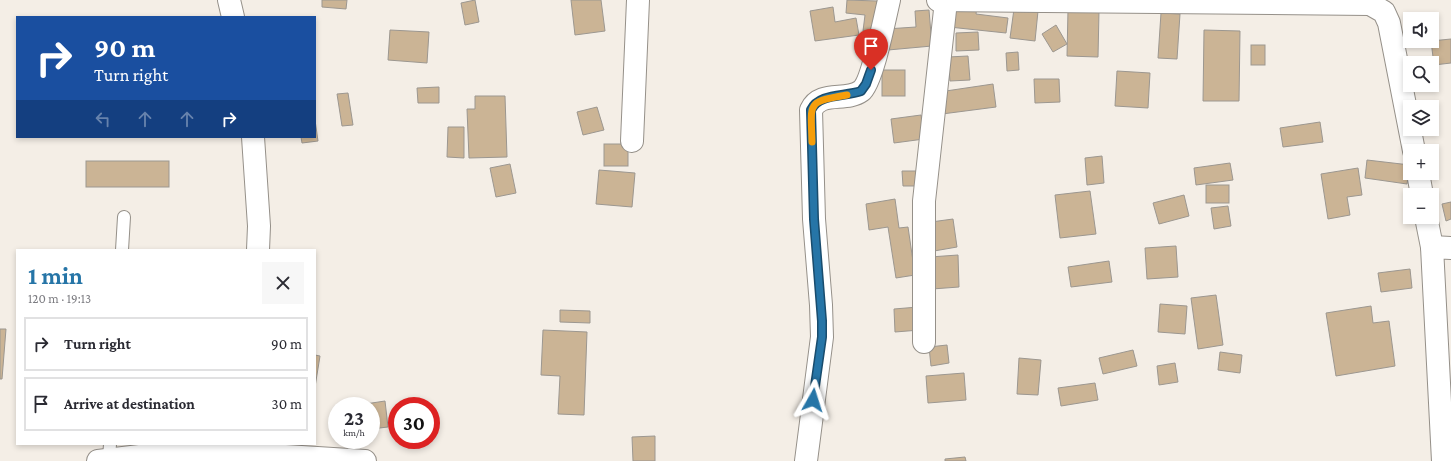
<!DOCTYPE html>
<html lang="en">
<head>
<meta charset="utf-8">
<style>
  body { margin:0; font-family:"Crimson Pro",serif; background:#f7f7f7; color:#2b2b33; height:100vh; display:flex; flex-direction:column; font-size:15px; white-space:nowrap }
  * { box-sizing:border-box; margin:0 }
  p { font-size:13px; color:#7c7c81 }
  .icon { flex:none; width:22px; height:22px; fill:none; stroke:currentColor; stroke-width:2; stroke-linecap:round; stroke-linejoin:round }
  .map { position:relative; flex:1; overflow:hidden }
  .panel { position:absolute; left:16px; top:249px; width:300px; height:196px; display:flex; flex-direction:column; background:#fff; border-radius:0px; box-shadow:0 2px 6px #0003 }
  .panel>* { flex:none }
  .banner { position:absolute; left:16px; top:16px; width:300px; height:122px; border-radius:0px; box-shadow:0 2px 6px #0003; background:#1a4fa0; color:#fff; overflow:hidden }
  .fabs { position:absolute; left:1403px; top:12px; display:grid; gap:8px }
  .fabs a { display:grid; place-items:center; width:36px; height:36px; border-radius:0px; background:#fff; box-shadow:0 2px 6px #0003; font-size:20px }
  .speed { position:absolute; left:328px; top:397px; display:flex; gap:8px; font-size:20px; font-weight:700; text-align:center }
  .speed>* { display:grid; place-content:center; width:52px; height:52px; border-radius:50%; background:#fff; box-shadow:0 2px 6px #0003; line-height:1 }
  .speed small { font-size:10px; font-weight:400 }
  .speed .limit { border:6px solid #d22; background:#fff; color:#111 }
  .pin { position:absolute; display:grid; place-items:center; width:34px; height:34px; color:#fff; margin:-41px -17px; border-radius:50% 50% 50% 0; rotate:-45deg; box-shadow:0 0 4px #0007 }
  .pin .icon { rotate:45deg }
  .me { position:absolute; width:44px; margin:-22px; rotate:6deg; stroke-linejoin:round; filter:drop-shadow(0 0 3px #0008) }
  .turn { display:flex; align-items:center; gap:14px; height:84px; padding:0 12px; font-size:18px }
  .turn .icon { width:52px; height:52px; stroke-width:2.5 }
  .turn b { display:block; font-size:28px; line-height:34px }
  .lanes { display:flex; align-items:center; height:38px; padding:0 12px; background:#0003; justify-content:center; gap:20px; direction:ltr }
  .lanes .off { opacity:.35 }
  .round { display:grid; place-items:center; flex:none; width:42px; height:42px; border-radius:0px; background:#f7f7f7 }
  .summary { display:flex; align-items:center; justify-content:space-between; height:68px; padding:0 12px }
  h1 { font-size:24px; font-weight:700; line-height:30px; color:#2675a7 }
  ul { padding:0; list-style:none }
  li { display:flex; align-items:center; gap:12px; height:54px; margin:0 8px 6px; padding:0 4px; border:2px solid #e1e1e2; border-radius:0px }
  li div { flex:1 }
  li b { display:block; font-size:15px }
  li em { font-style:normal }
  .map>svg:first-child { display:block }
  .building { fill:#cbb495; stroke:#9c9790 }
  .lines { fill:none; stroke-linecap:round; stroke-linejoin:round }
  .lane-casing { stroke:#959089; stroke-width:14 }
  .street-casing { stroke:#959089; stroke-width:24 }
  .lane { stroke:#fff; stroke-width:12 }
  .street { stroke:#fff; stroke-width:22 }
  .route-casing { stroke:#194c6d; stroke-width:10 }
  .route { stroke:#2675a7; stroke-width:7 }
  .slow { stroke:#f59e0b; stroke-width:7 }
</style>
</head>
<body>
<div class="map">
<svg width="1451" height="461" viewBox="0 0 1451 461">
  <rect width="100%" height="100%" fill="#f4eee6"/>
  <g class="building">
    <path d="M322 0H347L346 9 322 7Z"/>
    <path d="M475 0 479 22 465 25 461 3Z"/>
    <path d="M571 0H601L605 31 575 35Z"/>
    <path d="M847 0 877 1 875 32 863 31 865 15 846 13Z"/>
    <path d="M952 3 977 5 976 14 1008 18 1006 33 949 27Z"/>
    <path d="M833 7 835 22 856 18 859 35 815 41 810 11Z"/>
    <path d="M1014 9 1038 11 1035 41 1010 38Z"/>
    <path d="M929 10 932 46 888 50 886 29 916 27 915 11Z"/>
    <path d="M1068 10 1099 11 1098 57 1067 56Z"/>
    <path d="M1161 13 1180 14 1177 59 1158 58Z"/>
    <path d="M1056 25 1067 44 1053 52 1042 34Z"/>
    <path d="M390 30 429 32 427 63 388 60Z"/>
    <path d="M1204 30 1240 31 1239 101H1203Z"/>
    <path d="M978 32 979 50 956 51V33Z"/>
    <path d="M1451 39V63L1434 65 1431 41Z"/>
    <rect x="1251" y="45" width="14" height="20"/>
    <path d="M1018 52 1019 70 1007 71 1006 53Z"/>
    <path d="M968 56 970 80 950 81 948 57Z"/>
    <rect x="882" y="70" width="23" height="26"/>
    <path d="M1117 71 1150 73 1148 108 1115 106Z"/>
    <path d="M1034 79H1059L1060 102 1035 103Z"/>
    <path d="M993 84 996 107 942 114 939 92Z"/>
    <path d="M439 87V103H418L417 88Z"/>
    <path d="M348 93 353 125 342 126 337 94Z"/>
    <path d="M475 96H505L507 157 469 158 467 109H475Z"/>
    <path d="M597 107 604 130 583 135 577 112Z"/>
    <path d="M921 115 924 139 894 143 891 119Z"/>
    <path d="M315 120 318 141 302 143 301 137H315Z"/>
    <path d="M1320 122 1323 142 1283 147 1280 128Z"/>
    <path d="M448 127H464V158L447 157Z"/>
    <rect x="604" y="144" width="24" height="22"/>
    <path d="M1102 156 1104 183 1087 185 1085 158Z"/>
    <path d="M1367 160 1410 165 1407 184 1365 178Z"/>
    <rect x="86" y="161" width="83" height="26"/>
    <path d="M1230 163 1233 180 1196 185 1194 168Z"/>
    <path d="M510 164 516 193 496 197 490 168Z"/>
    <path d="M1358 168 1362 195 1347 197 1350 215 1328 219 1321 174Z"/>
    <path d="M599 170 635 173 632 207 596 204Z"/>
    <path d="M902 171H917L918 186H903Z"/>
    <rect x="1206" y="185" width="23" height="18"/>
    <path d="M1090 191 1096 234 1060 238 1055 195Z"/>
    <path d="M1184 195 1189 216 1159 224 1153 203Z"/>
    <path d="M895 199 899 228 908 227 915 275 896 278 888 227 869 230 866 204Z"/>
    <path d="M1451 202V219L1446 221 1442 204Z"/>
    <path d="M1228 206 1231 226 1214 229 1211 208Z"/>
    <path d="M953 219 957 247 934 251 931 222Z"/>
    <path d="M1176 246 1178 277 1147 279 1145 248Z"/>
    <path d="M958 255 959 287 932 289 930 257Z"/>
    <path d="M1109 261 1112 282 1071 287 1068 267Z"/>
    <path d="M1410 269 1412 288 1381 292 1378 273Z"/>
    <path d="M1216 295 1223 345 1198 349 1191 298Z"/>
    <path d="M1160 304 1187 306 1185 334 1158 332Z"/>
    <path d="M1371 306 1373 323 1389 321 1395 366 1336 376 1326 313Z"/>
    <path d="M918 307 920 330 895 332 894 309Z"/>
    <path d="M560 310 590 311V323L560 322Z"/>
    <path d="M0 329H6L2 379H0Z"/>
    <path d="M543 330 587 332 584 415 558 414 560 376 541 375Z"/>
    <path d="M947 345 949 363 931 366 929 347Z"/>
    <path d="M1133 350 1137 366 1103 374 1099 358Z"/>
    <path d="M1220 352 1242 355 1240 373 1218 370Z"/>
    <path d="M315 355 320 356 315 387Z"/>
    <path d="M1019 358 1041 360 1038 395 1017 394Z"/>
    <path d="M1175 363 1178 382 1159 385 1157 366Z"/>
    <path d="M964 373 966 400 928 403 926 376Z"/>
    <path d="M1095 383 1098 400 1061 406 1058 388Z"/>
    <path d="M385 401 388 427 371 429V406H352Z"/>
    <path d="M655 436V461H633L632 437Z"/>
    <path d="M965 457 966 461H945V459Z"/>
  </g>
  <g class="lines">
    <g class="lane-casing">
      <g id="lane">
        <path d="M122 250 124 217"/>
        <path d="M109 459 110 444"/>
      </g>
    </g>
    <g class="street-casing">
      <g id="street">
        <path d="M229 0 233 17"/>
        <path d="M938 0 1370 4 1384 12 1389 23 1414 151"/>
        <path d="M253 137 259 226 258 250"/>
        <path d="M632 141 638 0"/>
        <path d="M1418 173 1422 195"/>
        <path d="M1426 217 1432 247"/>
        <path d="M924 342V201L946 1"/>
        <path d="M98 461 165 453H236L365 461"/>
        <path d="M806 461 822 337 821 305 814 219 811 110C820 90 846 102 861 91 872 83 885 17 889 0"/>
        <path d="M1443 461 1432 247 1451 248"/>
      </g>
    </g>
    <use href="#lane" class="lane"/>
    <use href="#street" class="street"/>
  </g>
  <g class="lines">
    <g class="route-casing">
      <path id="route" d="M813 400 822 337V321L814 219 811 110C819 93 845 97 861 91L866 84 871 70"/>
    </g>
    <use href="#route" class="route"/>
    <path class="slow" d="M812 142C811 102 806 102 847 95"/>
  </g>
</svg>
<div class="fabs">
<a><svg class="icon" aria-label="sound" viewBox="0 0 24 24"><path d="M4 9h4l5-4v14l-5-4H4zM17 9q2 3 0 6"/></svg></a>
<a><svg class="icon" aria-label="search" viewBox="0 0 24 24"><circle cx="10" cy="10" r="6"/><path d="M15 15l6 6"/></svg></a>
<a><svg class="icon" aria-label="layers" viewBox="0 0 24 24"><path d="M12 4l9 5-9 5-9-5zM3 14l9 5 9-5"/></svg></a>
<a>+</a>
<a>−</a>
</div>
<div class="speed"><div>23<small>km/h</small></div><div class="limit">30</div></div>
<div class="pin" style="left:871px;top:70px;background:#d93025"><svg class="icon" aria-label="arrive" viewBox="0 0 24 24"><path d="M6 21V4h12l-3 4 3 4H6"/></svg></div>
<svg class="me" style="left:813px;top:400px" viewBox="-20 -20 40 40"><path d="M0-17L14 15 0 8-14 15z" fill="#2675a7" stroke="#fff" stroke-width="4"/></svg>
<div class="banner">
<div class="turn"><svg class="icon" aria-label="right" viewBox="0 0 24 24"><path d="M7 20v-9h11M14 6l5 5-5 5"/></svg><div><b>90 m</b>Turn right</div></div>
<div class="lanes"><svg class="icon off" aria-label="left" viewBox="0 0 24 24"><path d="M17 20v-9H6M10 6l-5 5 5 5"/></svg><svg class="icon off" aria-label="ahead" viewBox="0 0 24 24"><path d="M12 20V5M6 11l6-6 6 6"/></svg><svg class="icon off" aria-label="ahead" viewBox="0 0 24 24"><path d="M12 20V5M6 11l6-6 6 6"/></svg><svg class="icon" aria-label="right" viewBox="0 0 24 24"><path d="M7 20v-9h11M14 6l5 5-5 5"/></svg></div>
</div>
<section class="panel">
<div class="summary"><div><h1>1 min</h1><p>120 m · 19:13</p></div><a class="round"><svg class="icon" aria-label="close" viewBox="0 0 24 24"><path d="M6 6l12 12M18 6L6 18"/></svg></a></div>
<ul>
<li><svg class="icon" aria-label="right" viewBox="0 0 24 24"><path d="M7 20v-9h11M14 6l5 5-5 5"/></svg><div><b>Turn right</b></div><em>90 m</em></li>
<li><svg class="icon" aria-label="arrive" viewBox="0 0 24 24"><path d="M6 21V4h12l-3 4 3 4H6"/></svg><div><b>Arrive at destination</b></div><em>30 m</em></li>
</ul>
</section>
</div>
</body>
</html>
